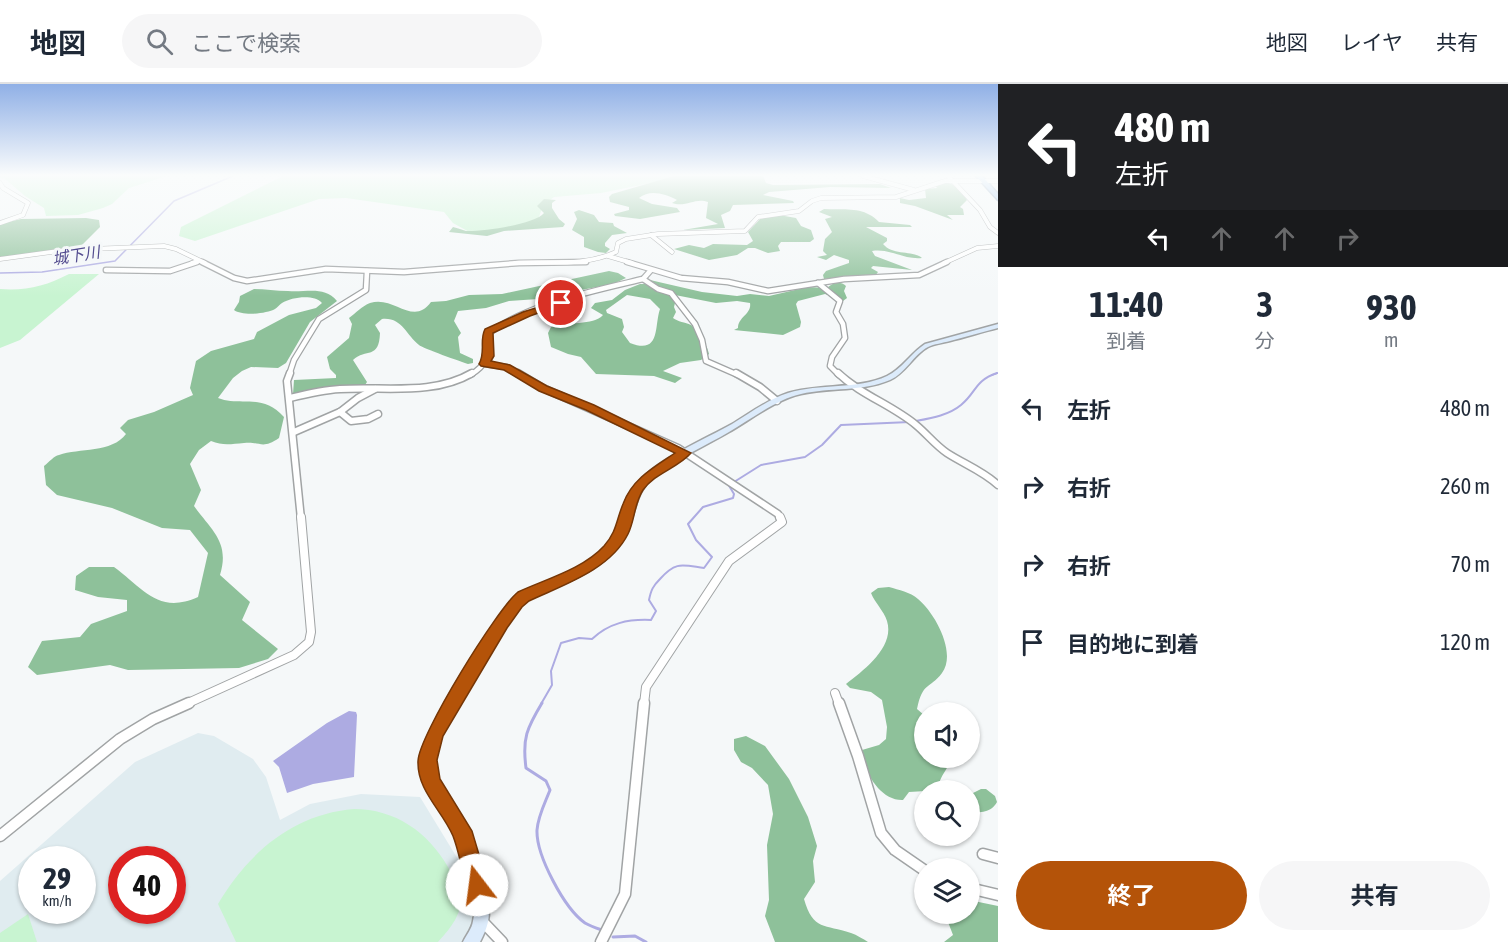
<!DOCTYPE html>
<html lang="ja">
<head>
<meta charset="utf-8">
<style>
  body { margin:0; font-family:"Asap Condensed","Noto Sans JP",sans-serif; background:#f6f6f7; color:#1f2937; height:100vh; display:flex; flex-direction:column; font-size:22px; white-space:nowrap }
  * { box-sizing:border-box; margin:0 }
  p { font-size:20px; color:#747a83 }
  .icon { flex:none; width:33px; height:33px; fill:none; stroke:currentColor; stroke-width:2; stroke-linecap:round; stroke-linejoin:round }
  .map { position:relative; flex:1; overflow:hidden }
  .sheet { display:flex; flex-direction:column; background:#fff; width:510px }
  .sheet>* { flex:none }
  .hud { background:#202124; color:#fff; overflow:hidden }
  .fabs { position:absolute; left:914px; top:618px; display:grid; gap:12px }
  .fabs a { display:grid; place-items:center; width:66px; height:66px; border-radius:50%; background:#fff; box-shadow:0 2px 4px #0004; font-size:30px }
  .speed { position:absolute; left:18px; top:762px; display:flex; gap:12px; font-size:30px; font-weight:700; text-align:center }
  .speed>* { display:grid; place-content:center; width:78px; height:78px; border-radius:50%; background:#fff; box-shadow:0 2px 4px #0004; line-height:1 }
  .speed small { font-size:15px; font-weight:400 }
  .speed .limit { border:9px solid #d22; background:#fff; color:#111 }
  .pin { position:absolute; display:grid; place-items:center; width:51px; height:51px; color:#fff; margin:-26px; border:3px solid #fff; border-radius:50%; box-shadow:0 2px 6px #0007 }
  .me { position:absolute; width:66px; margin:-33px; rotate:345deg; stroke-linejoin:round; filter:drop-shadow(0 0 4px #0008) }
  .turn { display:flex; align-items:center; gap:21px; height:126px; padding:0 18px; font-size:27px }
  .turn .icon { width:78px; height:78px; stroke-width:2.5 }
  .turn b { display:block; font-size:42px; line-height:51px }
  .lanes { display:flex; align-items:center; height:57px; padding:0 18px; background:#0003; justify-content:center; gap:30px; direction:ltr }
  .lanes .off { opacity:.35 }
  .eta { display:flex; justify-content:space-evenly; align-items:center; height:102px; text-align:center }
  .eta b { font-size:36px; font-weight:700; line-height:42px }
  .button { display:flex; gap:12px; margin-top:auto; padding:12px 18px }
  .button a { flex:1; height:69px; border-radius:36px; background:#b45309; color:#fff; font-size:24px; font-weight:700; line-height:69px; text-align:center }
  .button a+a { background:#f6f6f7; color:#1f2937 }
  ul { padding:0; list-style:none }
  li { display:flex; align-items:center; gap:18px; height:78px; padding:0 18px }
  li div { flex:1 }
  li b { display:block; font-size:22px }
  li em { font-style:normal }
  header { display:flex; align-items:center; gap:36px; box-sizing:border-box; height:84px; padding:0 30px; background:#fff; border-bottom:2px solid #e0e1e3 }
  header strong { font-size:28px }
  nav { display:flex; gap:33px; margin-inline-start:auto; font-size:21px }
  .search { width:420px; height:54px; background:#f6f6f7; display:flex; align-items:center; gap:15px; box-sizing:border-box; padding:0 21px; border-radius:33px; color:#747a83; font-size:22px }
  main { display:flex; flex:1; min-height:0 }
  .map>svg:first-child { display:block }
  .built { fill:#e0ecf0; fill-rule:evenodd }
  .green { fill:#c8f4d1 }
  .forest { fill:#8ec19a; fill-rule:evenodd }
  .water { fill:#adabe2 }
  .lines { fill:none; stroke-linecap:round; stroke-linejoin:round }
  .stream-far2 { stroke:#adabe2; stroke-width:1.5 }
  .stream-far1 { stroke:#adabe2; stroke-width:2 }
  .stream { stroke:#adabe2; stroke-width:3 }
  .street-far4-casing { stroke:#a1a4a5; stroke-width:5 }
  .street-far3-casing { stroke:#a1a4a5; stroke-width:7 }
  .street-far2-casing { stroke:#a1a4a5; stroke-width:9 }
  .street-far1-casing { stroke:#a1a4a5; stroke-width:10 }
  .street-casing { stroke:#a1a4a5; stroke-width:13 }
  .secondary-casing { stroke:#a1a4a5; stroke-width:3 }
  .highway-casing { stroke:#6d8cb0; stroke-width:3 }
  .street-far4 { stroke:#fff; stroke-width:4 }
  .street-far3 { stroke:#fff; stroke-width:4.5 }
  .street-far2 { stroke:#fff; stroke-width:6 }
  .street-far1 { stroke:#fff; stroke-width:8 }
  .street { stroke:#fff; stroke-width:10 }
  .secondary { fill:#dcebfb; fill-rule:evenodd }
  .highway { fill:#8bbbf2; fill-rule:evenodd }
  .route { fill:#b45309; stroke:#753606; stroke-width:1.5 }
  .labels { text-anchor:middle; stroke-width:6; stroke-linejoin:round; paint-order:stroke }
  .far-water-label { font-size:16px; font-style:italic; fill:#534c8f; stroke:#f5f8f9 }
</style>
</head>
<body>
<header>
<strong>地図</strong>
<div class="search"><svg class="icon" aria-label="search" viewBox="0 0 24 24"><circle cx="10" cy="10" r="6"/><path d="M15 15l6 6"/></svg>ここで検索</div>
<nav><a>地図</a><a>レイヤ</a><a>共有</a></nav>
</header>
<main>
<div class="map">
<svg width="998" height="858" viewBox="0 0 998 858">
  <rect width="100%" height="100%" fill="#f5f8f9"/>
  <path class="built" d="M198 649 214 652 253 675 266 693 280 736 310 720 361 710 420 713 467 790 476 815 475 832 465 858H0V797L135 678ZM32 776H82V826H32ZM122 776H172V826H122Z"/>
  <g class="green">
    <path d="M0 92H167L129 104 112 120 103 124 78 131 46 132 44 124 25 112 4 94H0Z"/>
    <path d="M283 92H685L601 109 554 113 543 121 537 139 471 149 453 139 444 128 346 114 319 115 195 157 179 152 181 143Z"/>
    <path d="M69 190H99L20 256 0 264V205C26 207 46 202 69 190Z"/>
    <path d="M354 725C395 725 428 748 448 783 453 792 460 803 461 813 462 831 449 846 438 858H236L218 820C248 769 293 730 354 725Z"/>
    <path d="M28 830 37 858H0V849Z"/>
  </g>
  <g class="forest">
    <path d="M674 92H763L766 99 773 101 880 100 891 104 830 103 769 108 763 111 793 117 794 119 733 121 730 127 721 131 725 144 683 146 718 140 706 134 708 118C695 113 686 124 672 119L677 116C665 110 650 105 639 114L652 120 677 124 680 128 640 135 615 132 614 130 629 126V123L610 118 609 113 612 110Z"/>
    <path d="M945 98 957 102 967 116 960 123 963 125 964 131H947L953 136 915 122 900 119V114L909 116 926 114 925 105 937 104 935 101Z"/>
    <path d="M544 115 556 116 552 119V124L559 135 565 140 563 143 504 147 487 152 449 148 453 143C458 144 462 146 466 147 481 148 536 140 544 129L537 122Z"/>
    <path d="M824 125C845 126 864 122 879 138L910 141 912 143H866L887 154V157L883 160C893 172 913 166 922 174 904 176 890 164 872 167L875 172 912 186 873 182 871 184 878 188 875 192 824 195 823 191 826 187 849 179V176L834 171 826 176 817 173 827 171 823 167 825 155 832 148 825 135 832 133 819 128Z"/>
    <path d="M579 126 594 131 599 138 613 139 614 142 627 149 612 151 605 159V162L610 165 606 169 598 168 584 163V153L572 146 577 135 574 128Z"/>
    <path d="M779 131 796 134 801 142 811 146 814 155 810 158H781L778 162 780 167 768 169 755 164H748L737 171 709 176 674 165 689 161 704 164 713 160 747 161 753 157 748 148 761 134Z"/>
    <path d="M86 134 99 136 100 143 82 161 75 164 0 173V140L21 135Z"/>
    <path d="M609 187 618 189 626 194 613 200 581 206 575 211 567 213 509 217 486 224 458 227 454 237 461 249 458 253 460 269 473 275V279L468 280C462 278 422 264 419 261 406 251 402 233 382 235L375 241 380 249C379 276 366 264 353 276L367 298 365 301 324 303 299 312 293 310 294 296 336 294V291L330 285 327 273 349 254 352 240 349 234C356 229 362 222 370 219 394 211 413 243 431 218L446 217 469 211 502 210Z"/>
    <path d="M650 196 702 208 737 212 750 210 769 212 808 203 827 204C832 199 840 196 846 202L844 207 847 214 843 217 825 210 798 217 796 220 801 238 800 243 783 251 734 246 738 244C738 233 752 230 750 219L737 217 716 219 675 211 676 215 674 223 676 228 673 234C678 238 685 238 691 241 698 245 708 263 709 270L701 276 680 279 663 287 682 294 675 299 654 292 596 290 581 273 568 270 551 263 548 249 551 243C567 237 593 242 603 231L591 224 595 219 612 216 625 206 640 200H653ZM627 211 650 215 660 225C654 242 661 271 630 259L622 248 624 243 622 235 607 229 606 226Z"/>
    <path d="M254 205C265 205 276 207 288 207 305 209 324 201 337 217L310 238 286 279 278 284 251 283 242 287 233 294 218 314C240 323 262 308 284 333L279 354C262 366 260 357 244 359 231 360 223 362 211 357L199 366 190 380 201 406 194 422C212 447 230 458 220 491L250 518 242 536 278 565 268 575 239 584 128 586 110 581 37 591 28 583 42 557 80 553 91 540 127 527V516L98 513 75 506 76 492 89 483H114C143 504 158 531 198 513L208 469 190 446 162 444 112 424 57 411 46 401 44 382C49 378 54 372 59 371 79 364 112 369 126 350L120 344 128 336 154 328 193 311 190 304 196 277 211 267 254 255 257 248 289 231 316 224 322 219C314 210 292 213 282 219 280 220 277 224 275 225 266 230 242 232 234 226L239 218 240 212Z"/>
    <path d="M889 503C899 506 910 508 918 515 935 529 957 569 942 589 929 606 923 597 917 625L924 631V674H950C950 684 940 691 939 701L943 706 909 708 903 716C880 717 863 687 862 666L879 661 886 655 887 643 882 616 871 608 850 604 846 600C864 586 895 563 887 537 884 527 875 519 871 509L878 504Z"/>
    <path d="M746 652 765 662 789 695 808 733 817 762 813 777 815 798 804 815C813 847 825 840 851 849 857 851 863 855 868 858H775L765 832 769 816 767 761 773 730 768 701 752 684 741 678 734 666V655Z"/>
    <path d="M981 705H986L995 712 997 718C991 729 981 728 969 729V711Z"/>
    <path d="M969 816 998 822V858H944L953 851 948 838 949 830H969Z"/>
  </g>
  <path class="water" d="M349 627 356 628 357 631 354 693 313 700 287 709 279 683 273 677 327 639Z"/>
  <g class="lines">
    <g class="stream-far2">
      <path d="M0 189 42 188 115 177 174 117 233 92"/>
      <path d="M992 291 998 289"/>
    </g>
    <g class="stream-far1">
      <path d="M916 337C932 334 949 331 961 321 977 308 974 297 997 289"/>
      <path d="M734 398 761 381 805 373 822 361 841 341 910 338"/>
      <path d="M541 620 552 601 551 587 561 559 579 554 592 555C609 539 628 535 651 536L656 527 649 516C651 506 653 502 660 495 676 477 682 481 704 484L712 473 696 456 688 440 703 423 733 414 734 410 728 400"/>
    </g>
    <g class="stream">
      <path d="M542 619C527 644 522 654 526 684L546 697 550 706C545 719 538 732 537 746 536 771 564 824 585 839 590 842 596 844 602 846"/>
      <path d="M613 853 635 852 646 858"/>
    </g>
    <g class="street-far4-casing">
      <g id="street-far4">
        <path d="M863 92 914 106"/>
        <path d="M948 92 980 126 990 143 998 149"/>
        <path d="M0 99 3 104 28 119 23 131 0 139"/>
        <path d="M651 151 672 168"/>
        <path d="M608 172 632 179"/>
        <path d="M0 175 66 166 164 162 176 165 205 179"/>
        <path d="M192 179 199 177"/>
        <path d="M515 179C550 177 583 183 616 168L618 159 626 155 658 150 745 147 758 133 799 127 812 117 821 114 896 113 945 97H998"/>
        <path d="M944 179 977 164 998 162"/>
      </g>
    </g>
    <g class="street-far3-casing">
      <g id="street-far3">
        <path d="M202 178 234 194 247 197 326 185 404 188 519 179 586 178"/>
        <path d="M627 178 681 194 728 198 768 207 844 195 919 191 947 178"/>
        <path d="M106 186 170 187 197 178"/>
        <path d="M643 195 658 205 671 209 695 240 702 256 706 277 738 291"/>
        <path d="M818 199 840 217 836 228 843 240 845 254 832 273 830 282 839 291"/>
        <path d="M484 280 507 283 521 291"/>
        <path d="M289 291 294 276 319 235 366 206 367 187"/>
        <path d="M470 291C488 281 489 270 487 251 523 221 597 206 643 195L651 186"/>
      </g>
    </g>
    <g class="street-far2-casing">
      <g id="street-far2">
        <path d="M290 289 287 297 301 435"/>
        <path d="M518 289 543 304 678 364 778 430 780 435"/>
        <path d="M736 289 760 303 777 317"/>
        <path d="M838 289C861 311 892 321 916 341 927 350 935 361 947 369 964 380 983 387 998 401"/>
        <path d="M290 314C306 310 323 306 340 305 383 302 433 312 472 289"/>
        <path d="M340 328 351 337 368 335 378 330"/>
        <path d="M294 348 340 328 358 314 375 305"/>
      </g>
    </g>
    <g class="street-far1-casing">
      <g id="street-far1">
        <path d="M835 609 839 620"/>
        <path d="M186 620 294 571 309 558 311 548 301 433"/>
        <path d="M644 620 646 603 729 477 782 438 780 433"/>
      </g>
    </g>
    <g class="street-casing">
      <g id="street">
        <path d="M839 619 858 672 881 749 895 766 924 786"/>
        <path d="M0 752 120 655 153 635 189 619"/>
        <path d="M983 770 998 774"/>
        <path d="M969 804 998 811"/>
        <path d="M481 836 502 858"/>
        <path d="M601 858 625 810 644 619"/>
      </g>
    </g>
    <g class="secondary-casing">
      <path id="secondary" d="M998 240V244C982 248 966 253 950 257 943 259 934 260 928 263 913 271 906 289 890 296 862 308 830 303 801 310 777 315 750 336 729 348 705 362 680 373 658 389 634 408 638 423 627 448 611 485 562 500 528 515L520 521C497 551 434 645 434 680 435 699 449 713 459 729 473 752 494 810 488 837 487 844 483 852 480 858H463C466 851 472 845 473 837 479 813 462 758 448 736 437 719 421 700 422 679 422 663 432 646 439 632 460 591 485 551 512 515L520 509C551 496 589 485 611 458 619 449 621 436 625 425 631 403 645 389 664 377 686 363 710 352 732 340 750 329 769 315 788 309 820 299 857 306 887 292 902 285 911 269 925 260Z"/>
    </g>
    <g class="highway-casing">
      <path id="highway" d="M976 92H982L998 110V116Z"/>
    </g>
    <use href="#street-far4" class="street-far4"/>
    <use href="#street-far3" class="street-far3"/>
    <use href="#street-far2" class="street-far2"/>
    <use href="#street-far1" class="street-far1"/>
    <use href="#street" class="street"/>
    <use href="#secondary" class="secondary"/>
    <use href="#highway" class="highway"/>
  </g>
  <linearGradient id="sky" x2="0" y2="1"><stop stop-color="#90b0e6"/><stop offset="0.43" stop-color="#fafcfc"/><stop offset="1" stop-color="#fafcfc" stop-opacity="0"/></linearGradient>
  <rect width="998" height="212" fill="url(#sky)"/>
  <path class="route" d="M558 217 566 219 530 232 493 249 494 272 491 277 510 281 547 302 594 321 691 369C678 384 655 389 643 406 634 420 635 436 628 450 610 486 563 501 529 517L522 523 507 544 443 652 437 676 440 695 472 747 488 801 485 809 477 812 470 809C462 791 460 770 453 752 442 726 417 707 418 677 419 651 497 525 518 508 546 495 583 485 604 462 617 447 616 437 623 420 632 395 654 383 675 369L586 326 539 307 504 286 481 282 479 280C486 268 479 257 485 245L523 228Z"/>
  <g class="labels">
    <g class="far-water-label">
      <text transform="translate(76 171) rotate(-9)" y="6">城下川</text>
    </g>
  </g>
</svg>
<div class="fabs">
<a><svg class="icon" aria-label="sound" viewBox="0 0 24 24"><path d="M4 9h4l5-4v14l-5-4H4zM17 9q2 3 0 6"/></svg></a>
<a><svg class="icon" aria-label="search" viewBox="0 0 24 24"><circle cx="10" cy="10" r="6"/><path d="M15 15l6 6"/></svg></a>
<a><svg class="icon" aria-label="layers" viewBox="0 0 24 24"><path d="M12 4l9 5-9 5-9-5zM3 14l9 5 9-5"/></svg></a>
</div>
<div class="speed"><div>29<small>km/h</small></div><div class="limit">40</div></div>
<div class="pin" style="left:561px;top:219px;background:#d93025"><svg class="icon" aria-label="arrive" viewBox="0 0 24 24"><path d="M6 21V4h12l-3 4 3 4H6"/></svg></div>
<svg class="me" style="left:477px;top:801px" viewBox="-20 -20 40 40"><circle r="19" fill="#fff"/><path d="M0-13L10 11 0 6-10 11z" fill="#b45309"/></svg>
</div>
<section class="sheet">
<div class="hud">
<div class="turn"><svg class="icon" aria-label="left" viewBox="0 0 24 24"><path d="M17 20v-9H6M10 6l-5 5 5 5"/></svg><div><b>480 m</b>左折</div></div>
<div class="lanes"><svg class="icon" aria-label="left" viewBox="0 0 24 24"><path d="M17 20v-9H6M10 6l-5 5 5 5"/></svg><svg class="icon off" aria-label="ahead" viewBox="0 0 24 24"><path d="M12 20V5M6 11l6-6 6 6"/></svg><svg class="icon off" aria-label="ahead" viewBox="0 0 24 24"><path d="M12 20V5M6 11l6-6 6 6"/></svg><svg class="icon off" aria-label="right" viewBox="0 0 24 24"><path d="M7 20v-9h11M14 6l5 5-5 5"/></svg></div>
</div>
<div class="eta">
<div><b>11:40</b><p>到着</p></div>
<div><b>3</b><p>分</p></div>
<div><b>930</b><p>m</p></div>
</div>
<ul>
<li><svg class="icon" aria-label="left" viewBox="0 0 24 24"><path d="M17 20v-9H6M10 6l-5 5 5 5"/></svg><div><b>左折</b></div><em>480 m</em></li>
<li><svg class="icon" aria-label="right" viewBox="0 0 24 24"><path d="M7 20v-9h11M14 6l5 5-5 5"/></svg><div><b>右折</b></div><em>260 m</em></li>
<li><svg class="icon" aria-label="right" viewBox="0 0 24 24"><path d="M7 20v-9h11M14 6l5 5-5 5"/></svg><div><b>右折</b></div><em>70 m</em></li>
<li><svg class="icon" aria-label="arrive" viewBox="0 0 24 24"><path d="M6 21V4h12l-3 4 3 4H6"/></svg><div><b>目的地に到着</b></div><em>120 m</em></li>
</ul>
<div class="button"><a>終了</a><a>共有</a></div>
</section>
</main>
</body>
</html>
